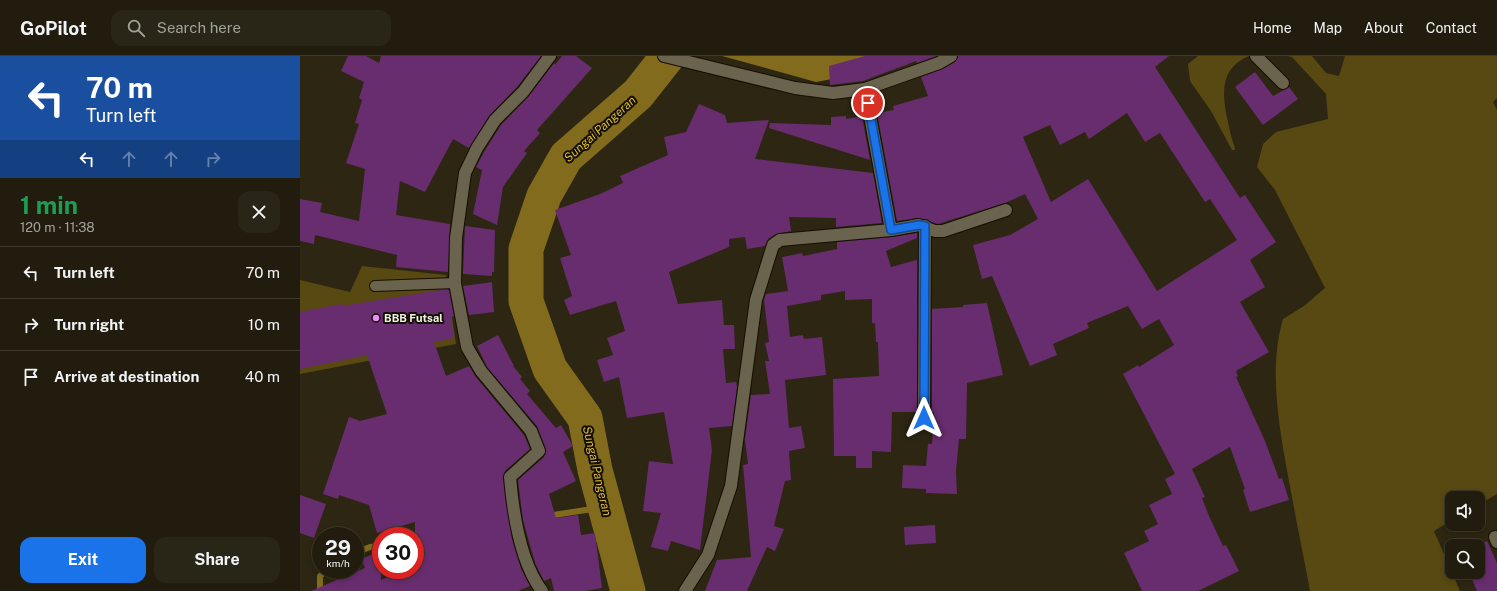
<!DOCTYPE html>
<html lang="en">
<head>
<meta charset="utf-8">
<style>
  body { margin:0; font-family:"Public Sans",sans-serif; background:#292517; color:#f1f3f6; height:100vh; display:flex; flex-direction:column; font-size:15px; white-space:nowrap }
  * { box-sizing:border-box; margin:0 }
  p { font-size:13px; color:#a2a19e }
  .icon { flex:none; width:22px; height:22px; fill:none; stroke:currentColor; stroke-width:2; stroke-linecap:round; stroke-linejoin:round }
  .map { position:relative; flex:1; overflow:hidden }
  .side { display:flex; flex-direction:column; background:#211c0e; width:300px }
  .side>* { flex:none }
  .top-card { background:#1a4fa0; color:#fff; overflow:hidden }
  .fabs { position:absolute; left:1145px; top:435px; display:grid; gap:8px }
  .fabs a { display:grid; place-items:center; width:40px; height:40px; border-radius:8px; background:#211c0e; box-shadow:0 2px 6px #0003,0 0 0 1px #3e3a2e; font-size:20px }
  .speed { position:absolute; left:12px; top:471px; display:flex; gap:8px; font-size:20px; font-weight:700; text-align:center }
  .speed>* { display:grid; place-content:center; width:52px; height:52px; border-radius:50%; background:#211c0e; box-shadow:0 2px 6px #0003,0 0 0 1px #3e3a2e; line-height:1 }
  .speed small { font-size:10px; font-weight:400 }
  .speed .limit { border:6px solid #d22; background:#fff; color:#111 }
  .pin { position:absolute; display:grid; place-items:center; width:34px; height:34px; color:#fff; margin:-17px; border:2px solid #fff; border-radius:50%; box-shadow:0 1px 4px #0007 }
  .me { position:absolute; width:44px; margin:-22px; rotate:0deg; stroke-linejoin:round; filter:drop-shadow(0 0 3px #0008) }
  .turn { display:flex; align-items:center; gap:14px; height:84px; padding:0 20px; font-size:18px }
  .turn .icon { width:52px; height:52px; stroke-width:2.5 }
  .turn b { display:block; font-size:28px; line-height:34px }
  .lanes { display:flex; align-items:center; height:38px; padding:0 20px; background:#0003; justify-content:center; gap:20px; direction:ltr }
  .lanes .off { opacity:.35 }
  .round { display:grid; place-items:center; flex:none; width:42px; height:42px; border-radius:12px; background:#292517 }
  .headline { display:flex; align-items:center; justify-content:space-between; height:68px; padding:0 20px }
  h1 { font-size:24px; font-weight:700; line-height:30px; color:#1e9e55 }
  .action { display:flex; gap:8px; margin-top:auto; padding:8px 20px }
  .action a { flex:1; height:46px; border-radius:12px; background:#1a73e8; color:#fff; font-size:16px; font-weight:700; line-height:46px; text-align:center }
  .action a+a { background:#292517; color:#f1f3f6 }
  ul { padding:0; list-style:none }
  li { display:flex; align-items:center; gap:12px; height:52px; padding:0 20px; border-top:1px solid #3e3a2e }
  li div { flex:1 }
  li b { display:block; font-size:15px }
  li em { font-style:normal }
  header { display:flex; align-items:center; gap:24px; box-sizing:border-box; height:56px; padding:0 20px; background:#211c0e; border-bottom:1px solid #3e3a2e }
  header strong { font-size:19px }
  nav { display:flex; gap:22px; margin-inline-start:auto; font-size:14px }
  .search { width:280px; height:36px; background:#292517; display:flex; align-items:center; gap:10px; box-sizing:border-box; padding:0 14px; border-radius:12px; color:#a2a19e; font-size:15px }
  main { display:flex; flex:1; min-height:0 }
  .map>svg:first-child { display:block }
  .green { fill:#584811 }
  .water { fill:#826b1c }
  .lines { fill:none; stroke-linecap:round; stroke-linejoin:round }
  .stream { stroke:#826b1c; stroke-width:6 }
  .river { stroke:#826b1c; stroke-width:35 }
  .building { fill:#682d6e; fill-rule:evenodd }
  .lane-casing { stroke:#150f00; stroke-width:12 }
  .street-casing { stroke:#150f00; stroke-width:14 }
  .secondary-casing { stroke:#150f00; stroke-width:14 }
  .lane { stroke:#6a634d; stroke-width:10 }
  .street { stroke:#6a634d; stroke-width:12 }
  .secondary { stroke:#6a634d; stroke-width:12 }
  .route-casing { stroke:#114b97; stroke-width:10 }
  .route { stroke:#1a73e8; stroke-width:7 }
  .poi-dot { fill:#ee8cf8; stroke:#120f07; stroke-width:1.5 }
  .labels { text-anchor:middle; stroke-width:4; stroke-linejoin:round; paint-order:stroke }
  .poi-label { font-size:11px; font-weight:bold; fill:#f6f2e6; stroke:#120f07; text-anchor:start }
  .water-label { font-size:12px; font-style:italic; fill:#e2ba2c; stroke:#120f07 }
</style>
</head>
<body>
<header>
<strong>GoPilot</strong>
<div class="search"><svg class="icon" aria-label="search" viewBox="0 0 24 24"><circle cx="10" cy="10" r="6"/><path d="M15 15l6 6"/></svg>Search here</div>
<nav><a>Home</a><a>Map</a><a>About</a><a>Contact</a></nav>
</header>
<main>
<section class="side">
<div class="top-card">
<div class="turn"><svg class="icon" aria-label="left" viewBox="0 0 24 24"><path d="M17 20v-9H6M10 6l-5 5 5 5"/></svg><div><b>70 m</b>Turn left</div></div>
<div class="lanes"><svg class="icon" aria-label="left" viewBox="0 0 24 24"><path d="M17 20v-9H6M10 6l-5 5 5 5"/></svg><svg class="icon off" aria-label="ahead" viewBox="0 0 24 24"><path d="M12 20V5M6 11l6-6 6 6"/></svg><svg class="icon off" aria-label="ahead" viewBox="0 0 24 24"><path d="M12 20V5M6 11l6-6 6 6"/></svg><svg class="icon off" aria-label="right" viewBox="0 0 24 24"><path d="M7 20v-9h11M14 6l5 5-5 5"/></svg></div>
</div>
<div class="headline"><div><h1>1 min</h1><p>120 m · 11:38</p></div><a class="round"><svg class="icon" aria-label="close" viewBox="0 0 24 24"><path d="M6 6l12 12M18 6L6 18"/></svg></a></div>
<ul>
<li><svg class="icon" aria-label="left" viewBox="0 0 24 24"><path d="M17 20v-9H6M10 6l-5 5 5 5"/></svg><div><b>Turn left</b></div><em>70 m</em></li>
<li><svg class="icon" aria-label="right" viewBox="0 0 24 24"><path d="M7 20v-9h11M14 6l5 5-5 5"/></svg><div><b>Turn right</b></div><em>10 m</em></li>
<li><svg class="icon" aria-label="arrive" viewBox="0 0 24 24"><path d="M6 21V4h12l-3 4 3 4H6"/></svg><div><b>Arrive at destination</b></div><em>40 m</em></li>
</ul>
<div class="action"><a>Exit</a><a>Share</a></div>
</section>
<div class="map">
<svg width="1197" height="535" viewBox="0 0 1197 535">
  <rect width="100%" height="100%" fill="#2c2612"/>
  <g class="green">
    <path d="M898 0H949C913 15 925 50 931 79 932 85 935 90 935 94H932L911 55 890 25 888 8Z"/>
    <path d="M988 0H1012L1026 17 1039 20 1045 0H1197V42L1193 46 1197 54V438L1178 449V442H1152V464L1134 475 1160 535H1010C1004 502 997 469 991 436 981 381 967 317 983 263L1004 250 1025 232 975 134 957 111 963 88 976 76 1028 63 1026 38 992 1Z"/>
    <path d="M62 210 146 219 156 288 0 318V224L50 236Z"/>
  </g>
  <path class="water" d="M422 0H614L606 9 516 26Z"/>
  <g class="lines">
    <g class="stream">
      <path d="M247 460 305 451"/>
      <path d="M55 497 70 491 81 490"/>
      <path d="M20 535V520L27 514"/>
    </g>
    <path class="river" d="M328 535 295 414 285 362 250 313 226 245V193L244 140 266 101 338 38 368 0"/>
  </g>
  <g class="building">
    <path d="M48 0H66L79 7 81 0H241L217 31 189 60 169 92 153 83 125 136 100 125 96 159 150 168 148 216 96 211 97 199 15 179 14 188 0 185V143L22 147 20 156 59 165 65 113 46 107 59 68 55 67 62 44 59 42 64 26 41 15Z"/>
    <path d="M262 0H276L292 12 237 74 240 77 224 95 227 97 203 131 197 169 173 158 182 114 176 111 184 96 201 69 228 41 254 7 255 9Z"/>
    <path d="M565 0H636L617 7 616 5 563 25 530 29 529 10Z"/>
    <path d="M658 0H869L855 11 940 142 945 139 976 186 950 204 965 231 940 246 969 296 936 315 938 320 936 321 965 385 979 423 982 422 989 444 950 456 943 434 945 433 930 391 892 413 905 441 902 442 909 460 923 490 926 489 939 515 898 535H842L824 497 849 485 844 475 858 468 849 449 872 438 865 423 875 418 823 318 838 309 839 311 874 289 859 263 842 273 828 250 787 267 789 272 753 288 757 299 730 310 692 220 682 223 673 189 710 179 738 163 725 138 705 147 638 168 618 162 597 165 577 57 594 54 593 50 628 40 621 21 643 13 655 6ZM827 57 845 86 860 77 905 146 910 143 937 184 857 235 788 123 751 146 723 81 750 69 760 89 785 76 789 83Z"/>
    <path d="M955 16 973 40 989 31 998 43 963 69 935 31Z"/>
    <path d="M399 48 425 59 427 67 469 64 455 103 573 117 582 167 536 171V162L489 161 491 175 476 178 468 183 465 190 447 193 445 181 429 183V191L369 216 378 248 422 244 424 269H434L435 293H423L426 327 436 326 437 331 432 370 409 372 412 394 400 494 371 485 368 495 351 491 361 457 343 455 349 405 373 408 364 356 327 362 319 321 304 326 297 304 313 299 307 282 325 275 316 245 270 259 264 244 272 240 260 202 271 199 255 154 300 138 323 127 320 120 368 99 364 81 386 76Z"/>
    <path d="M546 60V63L562 60 570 104 469 72 470 67 531 69V61Z"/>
    <path d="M165 170 195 174 194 216H192V220L163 218Z"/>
    <path d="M617 177V182L586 195 591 211 617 204V356H592L591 396 572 395V412H556V400H534L533 323 579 320 578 286H576L575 267H572V243L545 244V235L521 239V244L487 250 490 281 503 279 504 283 522 281 526 319 485 324 489 372 501 370 505 392 489 395 491 424 485 425 474 470 484 473 475 495 467 491 447 535H405L417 504 451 501 443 409 448 408 445 383 451 339 470 338 465 305H469L465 287 469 286 464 244 466 238 488 235 482 201 502 197 503 200 537 193V186L592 181Z"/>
    <path d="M192 226 194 256 169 259 163 230Z"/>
    <path d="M140 234H149L154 260 151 261 154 282 134 286 146 320 169 310 175 320 224 379 230 393 205 415 203 422 212 483 221 513 230 530 218 535H11L65 512 61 503 81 495V524L105 514H115V466L77 477 69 449 39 439 38 443 23 438 49 361 60 365 87 358 67 299 0 313V256L41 248 42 250Z"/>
    <path d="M687 247 703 319 667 327 666 383H659L656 415 657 438 626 437V433L602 432 603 409 626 410 628 388H632L634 356H632V253L663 251V249Z"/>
    <path d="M198 279 214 310H213L222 321 220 323 230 335 227 338 256 372 261 369 273 390 263 396 276 425 249 438 256 462 278 459 281 479 295 477 302 532 285 535H254L251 522 244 525 235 507 223 464 218 424 244 401 246 393 237 370 187 311 177 290Z"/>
    <path d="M0 439 26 448 14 482 0 477Z"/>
    <path d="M635 469 636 487 605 489 604 471Z"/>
    <path d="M1187 485 1197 507V535H1177L1169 516H1178V490H1175Z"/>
  </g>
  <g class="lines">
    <g class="lane-casing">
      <path id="lane" d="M75 230 155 227"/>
    </g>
    <g class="street-casing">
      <g id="street">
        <path d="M956 0 983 27"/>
        <path d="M591 174 619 169 635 175H643L706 154"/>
        <path d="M624 362 625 170"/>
        <path d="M1195 481 1197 486"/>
        <path d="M242 535C220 506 213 457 210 421L239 395 231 375 181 315 167 291 155 227 156 182 165 117 177 92 195 64 223 36 250 0"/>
        <path d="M385 535 408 499 431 430 456 244 473 189 480 184 591 174 565 33"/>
      </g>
    </g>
    <g class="secondary-casing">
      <path id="secondary" d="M364 0 495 32 533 37 565 33 639 7 651 0"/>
    </g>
    <use href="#lane" class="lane"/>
    <use href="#street" class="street"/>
    <use href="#secondary" class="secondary"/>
  </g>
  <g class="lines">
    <g class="route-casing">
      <path id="route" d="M568 47 591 174 619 169 625 170 624 362"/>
    </g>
    <use href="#route" class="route"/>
  </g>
  <circle class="poi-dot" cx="76" cy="262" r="4"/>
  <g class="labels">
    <g class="poi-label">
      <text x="84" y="266">BBB Futsal</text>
    </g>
    <g class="water-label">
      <text transform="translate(300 73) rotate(-42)" y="4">Sungai Pangeran</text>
      <text transform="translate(297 415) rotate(77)" y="4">Sungai Pangeran</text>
    </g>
  </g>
</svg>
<div class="fabs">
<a><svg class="icon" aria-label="sound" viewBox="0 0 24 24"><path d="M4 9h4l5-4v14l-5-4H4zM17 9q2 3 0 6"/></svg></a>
<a><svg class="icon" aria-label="search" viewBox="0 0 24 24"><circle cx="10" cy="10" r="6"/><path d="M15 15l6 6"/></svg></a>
</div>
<div class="speed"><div>29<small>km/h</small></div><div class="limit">30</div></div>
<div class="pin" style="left:568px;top:47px;background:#d93025"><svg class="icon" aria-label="arrive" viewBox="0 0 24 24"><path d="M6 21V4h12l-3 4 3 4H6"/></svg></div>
<svg class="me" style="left:624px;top:362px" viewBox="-20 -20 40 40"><path d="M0-17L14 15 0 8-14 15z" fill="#1a73e8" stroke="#fff" stroke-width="4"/></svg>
</div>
</main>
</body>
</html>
